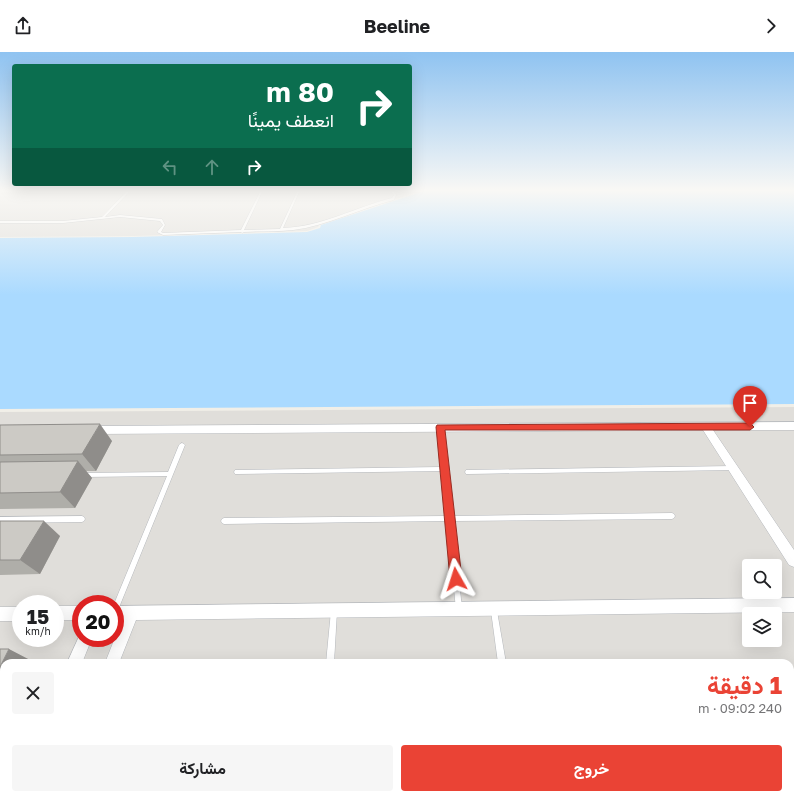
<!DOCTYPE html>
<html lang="ar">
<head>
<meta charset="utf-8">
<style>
  body { margin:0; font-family:"Golos Text",Vazirmatn,sans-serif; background:#f6f6f6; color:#202124; direction:rtl; height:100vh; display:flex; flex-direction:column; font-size:15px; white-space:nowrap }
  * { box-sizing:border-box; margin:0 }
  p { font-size:13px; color:#757577 }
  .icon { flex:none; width:22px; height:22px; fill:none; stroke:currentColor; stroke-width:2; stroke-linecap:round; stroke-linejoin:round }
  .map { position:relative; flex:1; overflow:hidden; direction:ltr }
  .side { position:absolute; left:0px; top:607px; width:794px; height:140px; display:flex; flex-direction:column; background:#fff; border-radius:12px 12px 0 0; box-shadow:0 4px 16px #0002; direction:rtl }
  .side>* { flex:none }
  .hud { position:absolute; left:12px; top:12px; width:400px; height:122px; border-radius:4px; box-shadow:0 4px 16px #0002; direction:rtl; background:#0b6e4f; color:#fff; overflow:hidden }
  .tools { position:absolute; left:742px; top:507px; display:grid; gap:8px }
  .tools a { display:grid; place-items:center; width:40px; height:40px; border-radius:4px; background:#fff; box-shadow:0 4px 16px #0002; font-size:20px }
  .speed { position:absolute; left:12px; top:543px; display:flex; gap:8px; font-size:20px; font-weight:700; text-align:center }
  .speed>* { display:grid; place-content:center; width:52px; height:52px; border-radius:50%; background:#fff; box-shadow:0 4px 16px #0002; line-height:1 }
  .speed small { font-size:10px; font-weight:400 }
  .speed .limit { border:6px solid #d22; background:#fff; color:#111 }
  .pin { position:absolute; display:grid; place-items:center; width:34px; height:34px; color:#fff; margin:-41px -17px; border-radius:50% 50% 50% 0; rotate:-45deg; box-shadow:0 0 4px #0007 }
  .pin .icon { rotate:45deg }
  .me { position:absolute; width:44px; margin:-22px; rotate:354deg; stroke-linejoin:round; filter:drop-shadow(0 0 3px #0008) }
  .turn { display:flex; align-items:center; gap:14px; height:84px; padding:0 12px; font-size:18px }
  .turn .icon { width:52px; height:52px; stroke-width:2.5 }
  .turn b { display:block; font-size:28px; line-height:34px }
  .lanes { display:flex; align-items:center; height:38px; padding:0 12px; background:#0003; justify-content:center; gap:20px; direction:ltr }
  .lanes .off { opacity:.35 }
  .round { display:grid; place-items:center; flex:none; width:42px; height:42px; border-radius:4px; background:#f6f6f6 }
  .head { display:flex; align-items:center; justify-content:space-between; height:68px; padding:0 12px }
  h1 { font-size:24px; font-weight:700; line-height:30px; color:#ea4335 }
  .primary-button { display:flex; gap:8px; margin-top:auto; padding:8px 12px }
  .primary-button a { flex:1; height:46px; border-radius:4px; background:#ea4335; color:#fff; font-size:16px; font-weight:700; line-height:46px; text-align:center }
  .primary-button a+a { background:#f6f6f6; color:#202124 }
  header { display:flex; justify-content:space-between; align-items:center; height:52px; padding:0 12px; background:#fff; font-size:18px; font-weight:700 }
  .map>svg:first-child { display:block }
  .industrial { fill:#e0deda; fill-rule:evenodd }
  .water { fill:#aadaff }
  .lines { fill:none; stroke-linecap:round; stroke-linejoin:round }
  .lane-casing { stroke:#b5b8bc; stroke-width:1 }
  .street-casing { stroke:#b5b8bc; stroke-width:1 }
  .lane { fill:#fff; fill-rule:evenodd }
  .street { fill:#fff; fill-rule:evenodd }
  .wall { fill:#afaea9 }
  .shaded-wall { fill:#8f8d8a }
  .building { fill:#cccac5; stroke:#8f8d8a }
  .route { fill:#ea4335; stroke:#982c22 }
</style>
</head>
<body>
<header><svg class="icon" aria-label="forward" viewBox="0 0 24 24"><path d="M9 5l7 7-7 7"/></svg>Beeline<svg class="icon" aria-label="share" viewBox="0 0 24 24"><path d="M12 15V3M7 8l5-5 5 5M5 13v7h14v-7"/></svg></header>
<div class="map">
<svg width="794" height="747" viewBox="0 0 794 747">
  <rect width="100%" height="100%" fill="#f1efe8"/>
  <g class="industrial">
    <path d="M0 138H423L319 173 318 175 307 179 134 184 0 185Z"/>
    <path d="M794 355V747H0V360ZM749 514H775V540H749ZM21 552H55V586H21ZM81 552H115V586H81ZM749 562H775V588H749ZM4 611H790V743H4Z"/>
  </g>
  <path class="water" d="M427 138H794V352L0 357V186L133 185 307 180 320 176 321 173Z"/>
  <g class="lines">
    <g class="lane-casing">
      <g id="lane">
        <path d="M128 138H131L105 165 120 163 162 167 165 173 161 180 163 181 241 178 261 138H263L244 178 280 177 298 138H300L283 176C321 175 356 155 392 146L394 143 390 138H393L396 143 394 148C361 156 327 174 293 178 277 180 260 179 244 180L242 181 241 180 163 183 157 180 163 173 160 169 120 165 63 171H0V169H63L102 165Z"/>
        <path d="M440 373 443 375 452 464 672 461 674 462 675 464 674 466 672 467 453 469 462 557 461 559 459 560 457 559 456 557 447 469 224 472 222 471 221 469 222 467 224 466 446 464 442 419 237 422H235L234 420 235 418H237L441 415 437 375Z"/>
        <path d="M182 391 184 392 185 393 118 558 117 560 115 561V552H114L167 424 83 425H81L80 423 81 421H83L168 420 179 393 180 392Z"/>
        <path d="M733 414H735L736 416 735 418H733L468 422H466L465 420 466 418H468Z"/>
        <path d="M82 464 84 465 85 467 84 469 82 470 0 471V465Z"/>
        <path d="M334 556 336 557 337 559 334 611H326L331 559 332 557Z"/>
        <path d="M494 556 496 557 497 559 506 611H498L491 559 492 557Z"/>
        <rect x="316" y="743" width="8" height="4"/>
        <path d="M517 743H525L526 747H518Z"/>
      </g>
    </g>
    <g class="street-casing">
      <g id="street">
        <path d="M794 370V378H713L794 498V515L789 513 703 378 92 382 88 381 87 378 88 375 92 374Z"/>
        <path d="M794 546V560L136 568 119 611H105L122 568H115V554Z"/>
        <rect x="55" y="554" width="26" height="14"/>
        <rect x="0" y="555" width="21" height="14"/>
        <path d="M81 580V586H92L82 611H67Z"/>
        <path d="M9 743H27L26 747H8Z"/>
        <path d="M52 743H70L68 747H50Z"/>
        <path d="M106 743H124L123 747H105Z"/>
      </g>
    </g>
    <use href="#lane" class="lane"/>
    <use href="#street" class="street"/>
  </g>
  <g class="wall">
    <path d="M0 373 112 389 96 419H86L92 426 75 456 0 457Z"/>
    <path d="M0 469 60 484 40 522 0 523Z"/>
  </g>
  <g class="shaded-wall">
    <path d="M100 372 112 389 96 419 82 402Z"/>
    <path d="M78 409 92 426 75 456 60 440Z"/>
    <path d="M44 469 60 484 40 522 20 508Z"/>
    <path d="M9 597 32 609 31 611H4V665L0 673V615Z"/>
  </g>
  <g class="building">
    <path d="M100 372 82 402 0 403V373Z"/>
    <path d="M78 409 60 440 0 441V410Z"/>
    <path d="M0 469H44L20 508H0Z"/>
    <path d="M0 597H9L0 615Z"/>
  </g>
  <linearGradient id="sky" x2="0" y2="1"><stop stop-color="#8fc3f1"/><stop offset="0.57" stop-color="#f9f8f5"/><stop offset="1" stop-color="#f9f8f5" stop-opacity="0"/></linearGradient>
  <rect width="794" height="243" fill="url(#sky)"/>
  <path class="route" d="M750 371 754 375 750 378H445L462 527 460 531 456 533 452 531 450 527 436 375 437 373Z"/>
</svg>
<div class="tools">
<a><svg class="icon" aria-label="search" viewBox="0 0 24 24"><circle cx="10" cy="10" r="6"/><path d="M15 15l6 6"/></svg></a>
<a><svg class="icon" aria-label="layers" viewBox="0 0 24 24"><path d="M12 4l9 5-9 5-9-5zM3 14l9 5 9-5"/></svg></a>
</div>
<div class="speed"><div>15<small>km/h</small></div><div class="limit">20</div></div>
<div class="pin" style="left:750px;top:375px;background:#d93025"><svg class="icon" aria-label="arrive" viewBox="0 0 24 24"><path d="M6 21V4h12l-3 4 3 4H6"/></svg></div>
<svg class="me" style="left:456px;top:527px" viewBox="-20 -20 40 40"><path d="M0-17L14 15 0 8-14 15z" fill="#ea4335" stroke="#fff" stroke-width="4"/></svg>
<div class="hud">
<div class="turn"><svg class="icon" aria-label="right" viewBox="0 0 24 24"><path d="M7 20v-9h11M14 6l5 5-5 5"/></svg><div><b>80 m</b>انعطف يمينًا</div></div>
<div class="lanes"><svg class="icon off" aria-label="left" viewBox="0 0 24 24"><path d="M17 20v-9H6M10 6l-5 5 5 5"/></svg><svg class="icon off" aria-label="ahead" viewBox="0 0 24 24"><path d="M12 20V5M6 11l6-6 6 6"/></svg><svg class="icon" aria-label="right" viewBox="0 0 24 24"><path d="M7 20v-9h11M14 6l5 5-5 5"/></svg></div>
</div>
<section class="side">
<div class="head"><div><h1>1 دقيقة</h1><p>240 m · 09:02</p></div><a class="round"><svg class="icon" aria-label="close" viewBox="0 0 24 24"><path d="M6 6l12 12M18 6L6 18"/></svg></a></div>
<div class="primary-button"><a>خروج</a><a>مشاركة</a></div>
</section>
</div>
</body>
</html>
